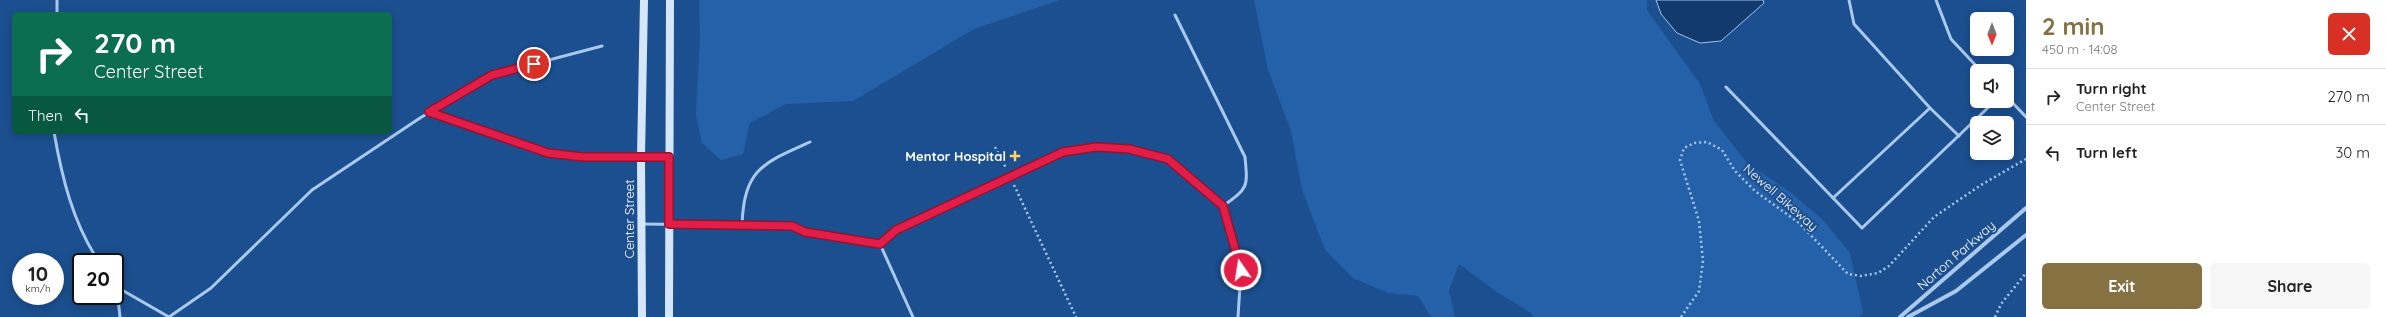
<!DOCTYPE html>
<html lang="en">
<head>
<meta charset="utf-8">
<style>
  body { margin:0; font-family:Quicksand,sans-serif; background:#f6f6f6; color:#222; height:100vh; display:flex; flex-direction:column; font-size:15px; white-space:nowrap }
  * { box-sizing:border-box; margin:0 }
  p { font-size:13px; color:#767676 }
  .icon { flex:none; width:22px; height:22px; fill:none; stroke:currentColor; stroke-width:2; stroke-linecap:round; stroke-linejoin:round }
  .map { position:relative; flex:1; overflow:hidden }
  .details { display:flex; flex-direction:column; background:#fff; width:360px }
  .details>* { flex:none }
  .top-card { position:absolute; left:12px; top:12px; width:380px; height:122px; border-radius:6px; box-shadow:0 2px 10px #0003; background:#0b6e4f; color:#fff; overflow:hidden }
  .needle { width:26px; rotate:180deg }
  .tools { position:absolute; left:1970px; top:12px; display:grid; gap:8px }
  .tools a { display:grid; place-items:center; width:44px; height:44px; border-radius:6px; background:#fff; box-shadow:0 2px 10px #0003; font-size:20px }
  .speed { position:absolute; left:12px; top:253px; display:flex; gap:8px; font-size:20px; font-weight:700; text-align:center }
  .speed>* { display:grid; place-content:center; width:52px; height:52px; border-radius:50%; background:#fff; box-shadow:0 2px 10px #0003; line-height:1 }
  .speed small { font-size:10px; font-weight:400 }
  .speed .limit { border:2px solid #111; border-radius:6px; background:#fff; color:#111 }
  .pin { position:absolute; display:grid; place-items:center; width:34px; height:34px; color:#fff; margin:-17px; border:2px solid #fff; border-radius:50%; box-shadow:0 1px 4px #0007 }
  .me { position:absolute; width:44px; margin:-22px; rotate:347deg; stroke-linejoin:round; filter:drop-shadow(0 0 3px #0008) }
  .turn { display:flex; align-items:center; gap:14px; height:84px; padding:0 16px; font-size:18px }
  .turn .icon { width:52px; height:52px; stroke-width:2.5 }
  .turn b { display:block; font-size:28px; line-height:34px }
  .then { display:flex; align-items:center; height:38px; padding:0 16px; background:#0003; gap:8px; font-size:15px }
  .round { display:grid; place-items:center; flex:none; width:42px; height:42px; border-radius:6px; background:#f6f6f6 }
  .headline { display:flex; align-items:center; justify-content:space-between; height:68px; padding:0 16px }
  h1 { font-size:24px; font-weight:700; line-height:30px; color:#857141 }
  .button { display:flex; gap:8px; margin-top:auto; padding:8px 16px }
  .button a { flex:1; height:46px; border-radius:6px; background:#857141; color:#fff; font-size:16px; font-weight:700; line-height:46px; text-align:center }
  .button a+a { background:#f6f6f6; color:#222 }
  ul { padding:0; list-style:none }
  li { display:flex; align-items:center; gap:12px; height:56px; padding:0 16px; border-top:1px solid #e0e0e0 }
  li div { flex:1 }
  li b { display:block; font-size:15px }
  li em { font-style:normal }
  main { display:flex; flex:1; min-height:0 }
  .map>svg:first-child { display:block }
  .green { fill:#2461a8 }
  .water { fill:#123a6d; stroke:#9cc4f0 }
  .lines { fill:none; stroke-linecap:round; stroke-linejoin:round }
  .path { stroke:#a9c9ee; stroke-width:2.5; stroke-dasharray:2 3; stroke-linecap:butt }
  .service { stroke:#a9c9ee; stroke-width:3 }
  .minor { stroke:#a9c9ee; stroke-width:4 }
  .secondary { stroke:#d6e6fa; stroke-width:8 }
  .route-casing { stroke:#92132f; stroke-width:10 }
  .route { stroke:#e11d48; stroke-width:7 }
  .poi-dot { fill:#ffd166; stroke:#1b4f8f; stroke-width:1.5 }
  .labels { text-anchor:middle; stroke-width:4; stroke-linejoin:round; paint-order:stroke }
  .poi-label { font-size:13px; font-weight:bold; fill:#fff; stroke:#1b4f8f; text-anchor:end }
  .street-label { font-size:13px; fill:#fff; stroke:#1b4f8f }
</style>
</head>
<body>
<main>
<div class="map">
<svg width="2026" height="317" viewBox="0 0 2026 317">
  <rect width="100%" height="100%" fill="#1b4f8f"/>
  <g class="green">
    <path d="M699 0H1060L974 29 853 101 786 104 750 123 743 154 721 160 702 143 696 115 700 34Z"/>
    <path d="M1254 0H1647V10L1700 84 1714 121 1747 163 1790 192 1825 222 1850 253 1863 313 1859 317H1533L1531 313 1497 292 1459 264 1449 290 1455 317H1431L1418 296 1388 293 1353 278 1325 250 1302 190 1291 131 1268 70Z"/>
  </g>
  <path class="water" d="M1656 0H1763L1764 3 1721 41 1700 43 1677 33 1661 14Z"/>
  <g class="lines">
    <g class="path">
      <path d="M995 147 1006 168"/>
      <path d="M1014 185 1076 317"/>
      <path d="M1681 317 1699 291 1703 261 1699 221 1680 160 1684 148 1694 143 1707 142 1722 150 1735 171 1755 191 1799 223 1848 274 1861 276 1878 273 1889 266 1934 217 1981 185 2026 159"/>
      <path d="M1995 317 2001 304 2026 273"/>
    </g>
    <g class="service">
      <path d="M57 0V14"/>
      <path d="M1936 0 1951 39 1981 71"/>
      <path d="M1175 15 1245 157C1248 188 1248 188 1223 206"/>
      <path d="M1726 87 1862 228 1995 101"/>
      <path d="M2007 97 2026 117"/>
      <path d="M1930 108 1959 136"/>
      <path d="M430 113 548 153 583 157H669"/>
      <path d="M54 132C62 178 73 223 99 262"/>
      <path d="M1833 198 1930 108 1854 24 1849 0"/>
      <path d="M642 224 793 226 805 232 880 244"/>
      <path d="M742 225C744 169 763 163 810 142"/>
      <path d="M115 286 169 317"/>
      <path d="M117 289 120 317"/>
      <path d="M169 317 211 288 312 190 420 118 492 75 602 46"/>
      <path d="M913 317 880 244 896 230 1063 152 1096 147 1129 149 1168 159 1223 206 1241 270 1238 317"/>
    </g>
    <g class="minor">
      <path d="M1900 317 2026 208"/>
      <path d="M1908 317 1956 291 2026 235"/>
    </g>
    <g class="secondary">
      <path d="M642 317 641 157 644 0"/>
      <path d="M669 317 670 0"/>
    </g>
  </g>
  <g class="lines">
    <g class="route-casing">
      <path id="route" d="M534 64 492 75 429 112 548 153 583 157H669V224L792 226 805 232 880 244 896 230 1063 152 1096 147 1129 149 1168 159 1223 206 1241 270"/>
    </g>
    <use href="#route" class="route"/>
  </g>
  <path class="poi-dot" d="M1013 150h4v4h4v4h-4v4h-4v-4h-4v-4h4z"/>
  <g class="labels">
    <g class="poi-label">
      <text x="1006" y="161">Mentor Hospital</text>
    </g>
    <g class="street-label">
      <text transform="translate(1781 197) rotate(41)" y="5">Newell Bikeway</text>
      <text transform="translate(629 219) rotate(-90)" y="5">Center Street</text>
      <text transform="translate(1956 255) rotate(-41)" y="5">Norton Parkway</text>
    </g>
  </g>
</svg>
<div class="tools">
<a><svg class="needle" viewBox="-14 -14 28 28"><path d="M0-13l5 13h-10z" fill="#e53935"/><path d="M0 13l5-13h-10z" fill="#767676"/></svg></a>
<a><svg class="icon" aria-label="sound" viewBox="0 0 24 24"><path d="M4 9h4l5-4v14l-5-4H4zM17 9q2 3 0 6"/></svg></a>
<a><svg class="icon" aria-label="layers" viewBox="0 0 24 24"><path d="M12 4l9 5-9 5-9-5zM3 14l9 5 9-5"/></svg></a>
</div>
<div class="speed"><div>10<small>km/h</small></div><div class="limit">20</div></div>
<div class="pin" style="left:534px;top:64px;background:#d93025"><svg class="icon" aria-label="arrive" viewBox="0 0 24 24"><path d="M6 21V4h12l-3 4 3 4H6"/></svg></div>
<svg class="me" style="left:1241px;top:270px" viewBox="-20 -20 40 40"><circle r="17" fill="#e11d48" stroke="#fff" stroke-width="3"/><path d="M0-11L8 9 0 5-8 9z" fill="#fff"/></svg>
<div class="top-card">
<div class="turn"><svg class="icon" aria-label="right" viewBox="0 0 24 24"><path d="M7 20v-9h11M14 6l5 5-5 5"/></svg><div><b>270 m</b>Center Street</div></div>
<div class="then">Then<svg class="icon" aria-label="left" viewBox="0 0 24 24"><path d="M17 20v-9H6M10 6l-5 5 5 5"/></svg></div>
</div>
</div>
<section class="details">
<div class="headline"><div><h1>2 min</h1><p>450 m · 14:08</p></div><a class="round" style="background:#d93025;color:#fff"><svg class="icon" aria-label="close" viewBox="0 0 24 24"><path d="M6 6l12 12M18 6L6 18"/></svg></a></div>
<ul>
<li><svg class="icon" aria-label="right" viewBox="0 0 24 24"><path d="M7 20v-9h11M14 6l5 5-5 5"/></svg><div><b>Turn right</b><p>Center Street</p></div><em>270 m</em></li>
<li><svg class="icon" aria-label="left" viewBox="0 0 24 24"><path d="M17 20v-9H6M10 6l-5 5 5 5"/></svg><div><b>Turn left</b></div><em>30 m</em></li>
</ul>
<div class="button"><a>Exit</a><a>Share</a></div>
</section>
</main>
</body>
</html>
